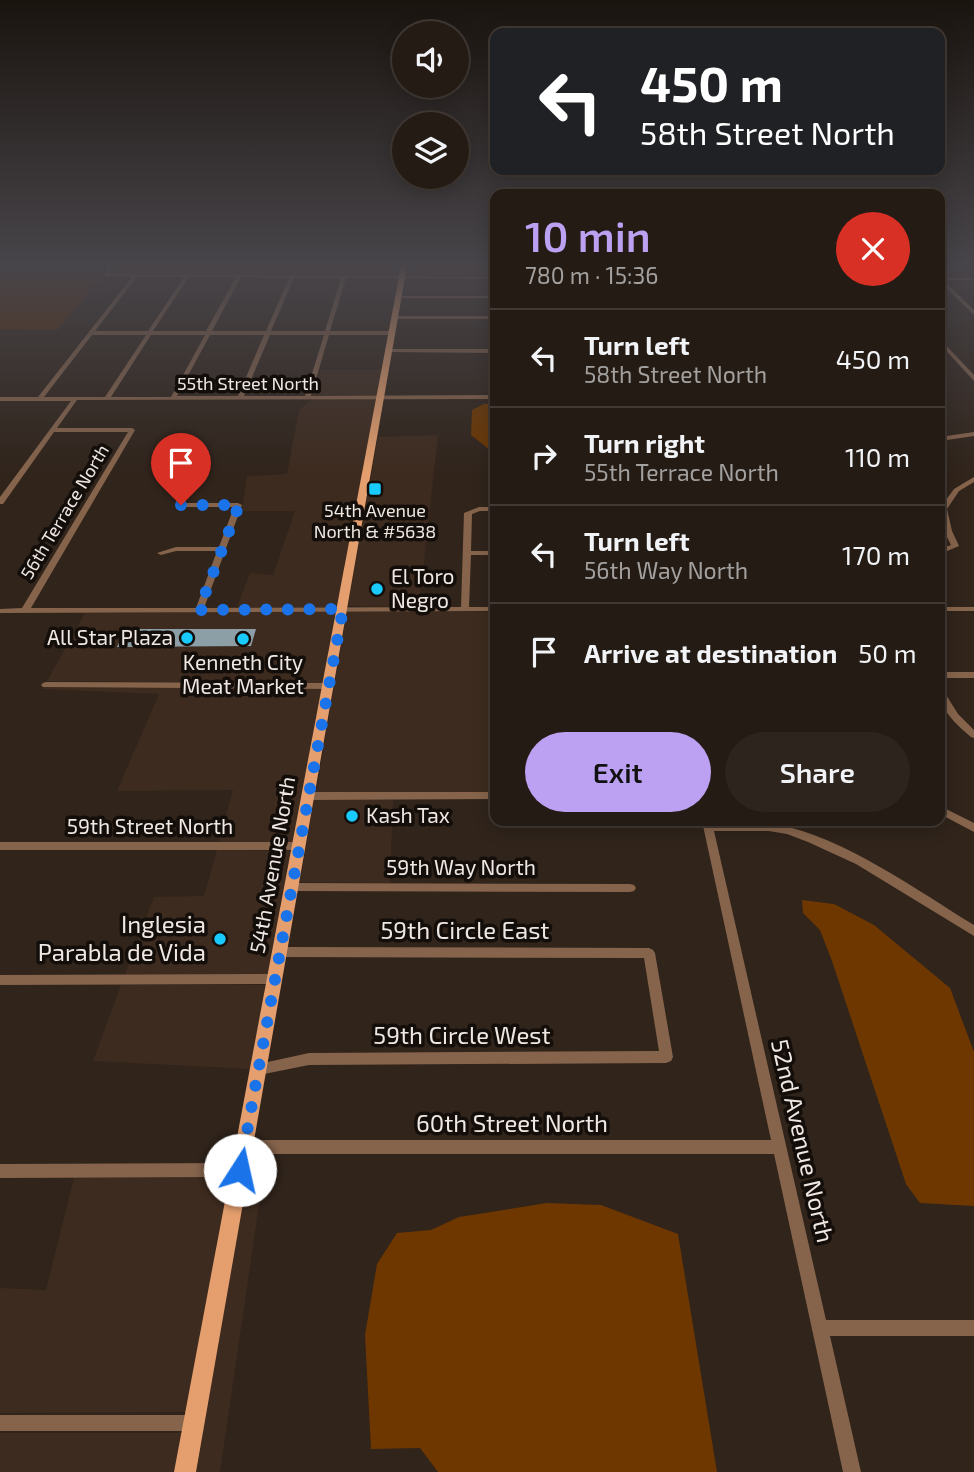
<!DOCTYPE html>
<html lang="en">
<head>
<meta charset="utf-8">
<style>
  body { margin:0; font-family:"Exo 2",sans-serif; background:#2c241d; color:#f1f3f6; height:100vh; display:flex; flex-direction:column; font-size:26px; white-space:nowrap }
  * { box-sizing:border-box; margin:0 }
  p { font-size:23px; color:#a3a1a0 }
  .icon { flex:none; width:38px; height:38px; fill:none; stroke:currentColor; stroke-width:2; stroke-linecap:round; stroke-linejoin:round }
  .map { position:relative; flex:1; overflow:hidden }
  .sheet { position:absolute; left:490px; top:189px; width:455px; height:637px; display:flex; flex-direction:column; background:#241b14; border-radius:14px; box-shadow:0 4px 18px #0003,0 0 0 2px #413934 }
  .sheet>* { flex:none }
  .top-card { position:absolute; left:490px; top:28px; width:455px; height:147px; border-radius:14px; box-shadow:0 4px 18px #0003,0 0 0 2px #413934; background:#202124; color:#fff; overflow:hidden }
  .controls { position:absolute; left:392px; top:21px; display:grid; gap:14px }
  .controls a { display:grid; place-items:center; width:77px; height:77px; border-radius:50%; background:#241b14; box-shadow:0 4px 18px #0003,0 0 0 2px #413934; font-size:35px }
  .pin { position:absolute; display:grid; place-items:center; width:60px; height:60px; color:#fff; margin:-72px -30px; border-radius:50% 50% 50% 0; rotate:-45deg; box-shadow:0 0 7px #0007 }
  .pin .icon { rotate:45deg }
  .me { position:absolute; width:77px; margin:-38px; rotate:10deg; stroke-linejoin:round; filter:drop-shadow(0 0 5px #0008) }
  .turn { display:flex; align-items:center; gap:24px; height:147px; padding:0 35px; font-size:32px }
  .turn .icon { width:91px; height:91px; stroke-width:2.5 }
  .turn b { display:block; font-size:49px; line-height:60px }
  .round { display:grid; place-items:center; flex:none; width:74px; height:74px; border-radius:37px; background:#2c241d }
  .head { display:flex; align-items:center; justify-content:space-between; height:119px; padding:0 35px }
  h1 { font-size:42px; font-weight:600; line-height:52px; color:#bca0f2 }
  .button { display:flex; gap:14px; margin-top:auto; padding:14px 35px }
  .button a { flex:1; height:80px; border-radius:42px; background:#bca0f2; color:#111; font-size:28px; font-weight:600; line-height:80px; text-align:center }
  .button a+a { background:#2c241d; color:#f1f3f6 }
  ul { padding:0; list-style:none }
  li { display:flex; align-items:center; gap:21px; height:98px; padding:0 35px; border-top:2px solid #413934 }
  li div { flex:1 }
  li b { display:block; font-size:26px }
  li em { font-style:normal }
  .map>svg:first-child { display:block }
  .built { fill:#3d2b1f }
  .green { fill:#542a07 }
  .water { fill:#6f3700 }
  .building { fill:#8c9fa7 }
  .lines { fill:none; stroke-linecap:round; stroke-linejoin:round }
  .minor { fill:#86644c; fill-rule:evenodd }
  .major { fill:#e59f6e; fill-rule:evenodd }
  .route { stroke:#1a73e8; stroke-width:12; stroke-dasharray:0 21.6 }
  .poi-dot { fill:#19cafc; stroke:#140e0b; stroke-width:2.5 }
  .labels { text-anchor:middle; stroke-width:7; stroke-linejoin:round; paint-order:stroke }
  .far-street-label { font-size:18px; fill:#efe7e1; stroke:#140e0b }
  .far-poi-label { font-size:18px; fill:#efe7e1; stroke:#140e0b }
  .poi-label { font-size:21px; fill:#efe7e1; stroke:#140e0b; text-anchor:start }
  .street-label { font-size:21px; fill:#efe7e1; stroke:#140e0b }
  .near-poi-label { font-size:24px; fill:#efe7e1; stroke:#140e0b; text-anchor:end }
  .near-street-label { font-size:24px; fill:#efe7e1; stroke:#140e0b }
</style>
</head>
<body>
<div class="map">
<svg width="974" height="1472" viewBox="0 0 974 1472">
  <rect width="100%" height="100%" fill="#30241b"/>
  <g class="built">
    <path d="M0 266H107L99 275 102 277 0 276Z"/>
    <path d="M320 370H382L377 397 312 396Z"/>
    <path d="M312 399H377L338 607 205 608 237 607 250 573 273 575 295 511H242L247 476 287 474 299 410Z"/>
    <path d="M438 435 419 607 348 606 378 437Z"/>
    <path d="M337 611 324 683 47 681 85 613Z"/>
    <path d="M347 611 495 612V792H316Z"/>
    <path d="M44 687 322 689 294 842H219L233 790 117 791 159 694 42 689Z"/>
    <path d="M314 800H393L390 883 300 882Z"/>
    <path d="M217 850 292 851 269 974H125L154 897 204 896Z"/>
    <path d="M121 985H267L250 1069 93 1061Z"/>
    <path d="M250 1164H265L220 1472H196Z"/>
    <path d="M74 1178H230L186 1412 0 1413V1288L46 1290Z"/>
    <path d="M0 1433H182L175 1472H0Z"/>
  </g>
  <g class="green">
    <path d="M116 266H393L391 275H109Z"/>
    <path d="M412 266H495V276H411Z"/>
    <path d="M0 277H102L57 330 0 329Z"/>
  </g>
  <g class="water">
    <path d="M484 404H495V454L471 435 472 410Z"/>
    <path d="M802 900 834 904 874 925 950 988 974 1052V1206L920 1203 906 1184 832 961 820 930 803 913Z"/>
    <path d="M547 1203 601 1205 678 1234 717 1472H438L420 1448 371 1449 365 1335 377 1264 397 1233 431 1230 459 1217Z"/>
  </g>
  <path class="building" d="M125 629H256L251 646 117 647Z"/>
  <g class="lines">
    <g class="minor">
      <path d="M108 266H113L109 274 495 277V279L346 278 330 331H392L395 333 392 335H329L311 396 495 395V399L77 400 57 428H132L135 430 31 608H196L217 551H176L161 555 157 553 176 547H219L234 507H178V503H238L242 505 204 608 461 607 464 513 479 507H495V511H480L472 514 471 551H495V555H471L469 607H495V611L0 613V609L22 608 128 432H54L3 504H0V497L71 401H0V397H38L132 277 104 276ZM137 277H184L148 331H95ZM189 277H236L206 331H153ZM241 277 289 278 266 331H212ZM294 278H341L325 331H271ZM92 335H146L105 397H44ZM151 335H205L171 397H111ZM210 335H264L238 396H177ZM270 335H324L305 396H244Z"/>
      <path d="M940 278H974V280H943L974 310V315L940 282Z"/>
      <path d="M399 296H495V298H397Z"/>
      <path d="M395 316H495V319H393L392 318Z"/>
      <path d="M940 339 974 375V381L940 344Z"/>
      <path d="M389 349H495V353L387 352 386 351Z"/>
      <path d="M974 432V436L940 441V437Z"/>
      <path d="M974 477V482L959 491 947 509 952 531 959 546 940 554V549L951 545 944 531 940 508 954 489Z"/>
      <rect x="940" y="607" width="34" height="4"/>
      <rect x="940" y="672" width="34" height="6"/>
      <path d="M46 682 329 683 334 686 329 689 43 687 41 685 43 683Z"/>
      <path d="M940 689 943 690 958 714 974 730V738L971 737C956 724 939 710 940 689Z"/>
      <path d="M309 792H495V799L309 800 304 796Z"/>
      <path d="M940 806 974 823V832L940 814Z"/>
      <path d="M702 821H712L713 823C734 823 756 821 778 825 842 836 918 891 974 925V936L856 864 808 842 787 834 769 831H714L826 1320H974V1336H830L861 1472H843L774 1154H244L239 1152 237 1147 239 1142 244 1140H771Z"/>
      <path d="M0 842H299L303 843 304 846 303 849 299 850H0Z"/>
      <path d="M292 883 630 884 634 885 636 888 634 891 630 892 292 891 288 890 286 887 288 884Z"/>
      <path d="M280 947 649 948 653 950 655 953 673 1057 671 1061 666 1063 309 1065 259 1075 254 1073 252 1069 254 1065 309 1053 659 1051 644 958 280 957 276 955 274 952 276 949Z"/>
      <path d="M275 974 279 975 281 979 279 983 275 984 0 985V975Z"/>
      <path d="M240 1163 245 1165 247 1170 245 1175 240 1177 0 1178V1164Z"/>
      <path d="M0 1415H194L200 1417 202 1423 200 1429 194 1431H0Z"/>
    </g>
    <path class="major" d="M401 266H407L196 1472H174Z"/>
  </g>
  <linearGradient id="sky" x2="0" y2="1"><stop stop-color="#1a140f"/><stop offset="0.56" stop-color="#48454a"/><stop offset="1" stop-color="#48454a" stop-opacity="0"/></linearGradient>
  <rect width="974" height="473" fill="url(#sky)"/>
  <g class="lines">
    <path class="route" d="M181 505H239L199 610 343 609 240 1170"/>
  </g>
  <g class="poi-dot">
    <rect x="368" y="482" width="14" height="14" rx="3.5"/>
    <circle cx="377" cy="589" r="7"/>
    <circle cx="187" cy="638" r="7"/>
    <circle cx="243" cy="639" r="7"/>
    <circle cx="352" cy="816" r="7"/>
    <circle cx="220" cy="939" r="7"/>
  </g>
  <g class="labels">
    <g class="far-street-label">
      <text x="248" y="390">55th Street North</text>
      <text transform="translate(65 512) rotate(-59)" y="6">56th Terrace North</text>
    </g>
    <g class="far-poi-label">
      <text x="375" y="517">54th Avenue<tspan x="375" dy="21">North &amp; #5638</tspan></text>
    </g>
    <g class="poi-label">
      <text x="391" y="584">El Toro<tspan x="391" dy="24">Negro</tspan></text>
      <text x="173" y="645" text-anchor="end">All Star Plaza</text>
      <text x="243" y="670" text-anchor="middle">Kenneth City<tspan x="243" dy="24">Meat Market</tspan></text>
      <text x="366" y="823">Kash Tax</text>
    </g>
    <g class="street-label">
      <text x="150" y="834">59th Street North</text>
      <text transform="translate(273 865) rotate(-80)" y="7">54th Avenue North</text>
      <text x="461" y="875">59th Way North</text>
    </g>
    <g class="near-poi-label">
      <text x="206" y="933">Inglesia<tspan x="206" dy="28">Parabla de Vida</tspan></text>
    </g>
    <g class="near-street-label">
      <text x="465" y="939">59th Circle East</text>
      <text x="462" y="1044">59th Circle West</text>
      <text x="512" y="1132">60th Street North</text>
      <text transform="translate(802 1141) rotate(77)" y="8">52nd Avenue North</text>
    </g>
  </g>
</svg>
<div class="controls">
<a><svg class="icon" aria-label="sound" viewBox="0 0 24 24"><path d="M4 9h4l5-4v14l-5-4H4zM17 9q2 3 0 6"/></svg></a>
<a><svg class="icon" aria-label="layers" viewBox="0 0 24 24"><path d="M12 4l9 5-9 5-9-5zM3 14l9 5 9-5"/></svg></a>
</div>
<div class="pin" style="left:181px;top:505px;background:#d93025"><svg class="icon" aria-label="arrive" viewBox="0 0 24 24"><path d="M6 21V4h12l-3 4 3 4H6"/></svg></div>
<svg class="me" style="left:240px;top:1170px" viewBox="-20 -20 40 40"><circle r="19" fill="#fff"/><path d="M0-13L10 11 0 6-10 11z" fill="#1a73e8"/></svg>
<div class="top-card">
<div class="turn"><svg class="icon" aria-label="left" viewBox="0 0 24 24"><path d="M17 20v-9H6M10 6l-5 5 5 5"/></svg><div><b>450 m</b>58th Street North</div></div>
</div>
<section class="sheet">
<div class="head"><div><h1>10 min</h1><p>780 m · 15:36</p></div><a class="round" style="background:#d93025;color:#fff"><svg class="icon" aria-label="close" viewBox="0 0 24 24"><path d="M6 6l12 12M18 6L6 18"/></svg></a></div>
<ul>
<li><svg class="icon" aria-label="left" viewBox="0 0 24 24"><path d="M17 20v-9H6M10 6l-5 5 5 5"/></svg><div><b>Turn left</b><p>58th Street North</p></div><em>450 m</em></li>
<li><svg class="icon" aria-label="right" viewBox="0 0 24 24"><path d="M7 20v-9h11M14 6l5 5-5 5"/></svg><div><b>Turn right</b><p>55th Terrace North</p></div><em>110 m</em></li>
<li><svg class="icon" aria-label="left" viewBox="0 0 24 24"><path d="M17 20v-9H6M10 6l-5 5 5 5"/></svg><div><b>Turn left</b><p>56th Way North</p></div><em>170 m</em></li>
<li><svg class="icon" aria-label="arrive" viewBox="0 0 24 24"><path d="M6 21V4h12l-3 4 3 4H6"/></svg><div><b>Arrive at destination</b></div><em>50 m</em></li>
</ul>
<div class="button"><a>Exit</a><a>Share</a></div>
</section>
</div>
</body>
</html>
